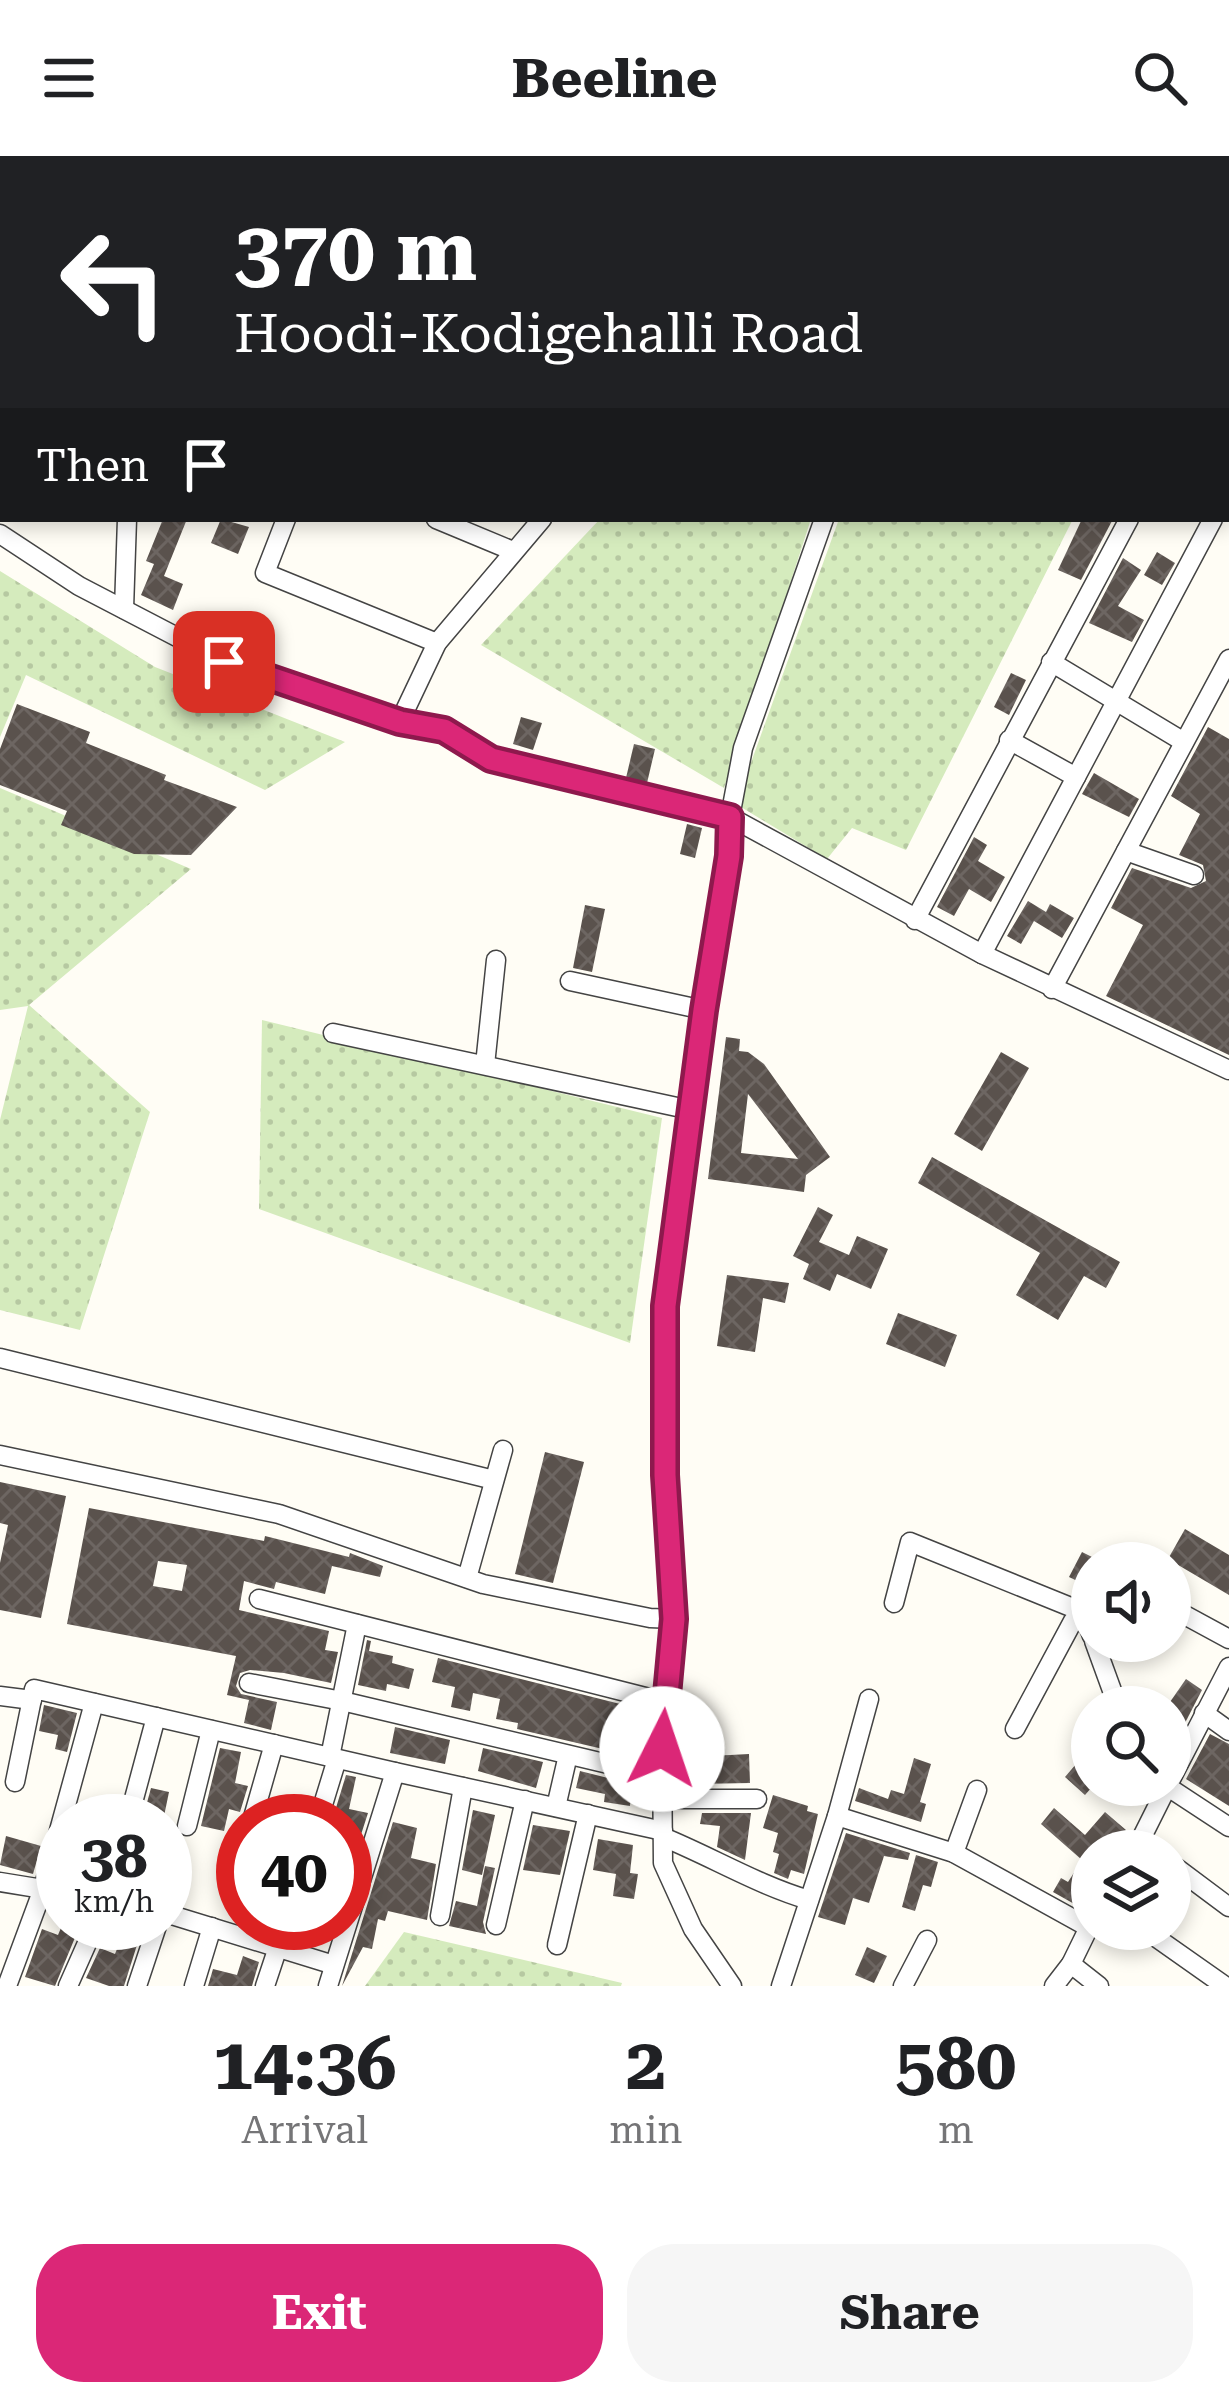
<!DOCTYPE html>
<html lang="en">
<head>
<meta charset="utf-8">
<style>
  body { margin:0; font-family:"Roboto Serif",serif; background:#f6f6f6; color:#202124; height:100vh; display:flex; flex-direction:column; font-size:45px; white-space:nowrap }
  * { box-sizing:border-box; margin:0 }
  p { font-size:39px; color:#757577 }
  .icon { flex:none; width:66px; height:66px; fill:none; stroke:currentColor; stroke-width:2; stroke-linecap:round; stroke-linejoin:round }
  .map { position:relative; height:1830px; overflow:hidden }
  .drawer { display:flex; flex-direction:column; background:#fff; flex:1 }
  .drawer>* { flex:none }
  .hud { position:absolute; left:0px; top:0px; width:1230px; height:366px; box-shadow:0 6px 18px #0003; background:#202124; color:#fff; overflow:hidden }
  .tools { position:absolute; left:1071px; top:1386px; display:grid; gap:24px }
  .tools a { display:grid; place-items:center; width:120px; height:120px; border-radius:50%; background:#fff; box-shadow:0 6px 18px #0003; font-size:60px }
  .speed { position:absolute; left:36px; top:1638px; display:flex; gap:24px; font-size:60px; font-weight:700; text-align:center }
  .speed>* { display:grid; place-content:center; width:156px; height:156px; border-radius:50%; background:#fff; box-shadow:0 6px 18px #0003; line-height:1 }
  .speed small { font-size:30px; font-weight:400 }
  .speed .limit { border:18px solid #d22; background:#fff; color:#111 }
  .pin { position:absolute; display:grid; place-items:center; width:102px; height:102px; color:#fff; margin:-51px; border-radius:24px; box-shadow:0 6px 18px #0006 }
  .me { position:absolute; width:132px; margin:-66px; rotate:4deg; stroke-linejoin:round; filter:drop-shadow(0 0 9px #0008) }
  .turn { display:flex; align-items:center; gap:42px; height:252px; padding:0 36px; font-size:54px }
  .turn .icon { width:156px; height:156px; stroke-width:2.5 }
  .turn b { display:block; font-size:84px; line-height:102px }
  .then { display:flex; align-items:center; height:114px; padding:0 36px; background:#0003; gap:24px; font-size:45px }
  .eta { display:flex; justify-content:space-evenly; align-items:center; height:204px; text-align:center }
  .eta b { font-size:72px; font-weight:700; line-height:84px }
  .cta { display:flex; gap:24px; margin-top:auto; padding:24px 36px }
  .cta a { flex:1; height:138px; border-radius:48px; background:#db2777; color:#fff; font-size:48px; font-weight:700; line-height:138px; text-align:center }
  .cta a+a { background:#f6f6f6; color:#202124 }
  header { display:flex; justify-content:space-between; align-items:center; height:156px; padding:0 36px; background:#fff; font-size:54px; font-weight:700 }
  .map>svg:first-child { display:block }
  .grass { fill:url(#grass-dots) }
  .building { fill:url(#building-cross-hatch); fill-rule:evenodd }
  .lines { fill:none; stroke-linecap:round; stroke-linejoin:round }
  .minor-casing { stroke:#444; stroke-width:21 }
  .minor { stroke:#fff; stroke-width:18 }
  .route-casing { stroke:#8e194d; stroke-width:30 }
  .route { stroke:#db2777; stroke-width:21 }
</style>
</head>
<body>
<header><svg class="icon" aria-label="menu" viewBox="0 0 24 24"><path d="M4 6h16M4 12h16M4 18h16"/></svg>Beeline<svg class="icon" aria-label="search" viewBox="0 0 24 24"><circle cx="10" cy="10" r="6"/><path d="M15 15l6 6"/></svg></header>
<div class="map">
<svg width="1229" height="1830" viewBox="0 0 1229 1830">
  <defs>
    <pattern id="grass-dots" width="8" height="8" patternUnits="userSpaceOnUse" patternTransform="scale(3)"><rect width="8" height="8" fill="#d5ebbd"/><path d="M2 2h.1M6 6h.1" fill="none" stroke="#b6c8a1" stroke-width="1.8" stroke-linecap="round"/></pattern>
    <pattern id="building-cross-hatch" width="8" height="8" patternUnits="userSpaceOnUse" patternTransform="scale(3)"><rect width="8" height="8" fill="#5a524d"/><path d="M0 0l8 8M0 8l8-8" fill="none" stroke="#6d6662"/></pattern>
  </defs>
  <rect width="100%" height="100%" fill="#fffdf5"/>
  <g class="grass">
    <path d="M600 363H811L724 632 481 489Z"/>
    <path d="M839 363H1073L906 694 852 672 827 703 736 648Z"/>
    <path d="M0 415 155 511 345 586 265 634 26 519 0 581Z"/>
    <path d="M0 632 191 713 29 849 150 956 80 1174 0 1154V964L28 850 0 854Z"/>
    <path d="M262 864 662 962 630 1187 259 1053Z"/>
    <path d="M404 1776 622 1827 621 1830H365Z"/>
  </g>
  <g class="building">
    <path d="M163 363H187L164 420 183 428 173 454 141 439 154 408 146 405Z"/>
    <path d="M221 363 249 371 238 398 211 387Z"/>
    <path d="M1082 363H1113L1081 424 1058 414Z"/>
    <path d="M1157 396 1175 407 1162 429 1144 419Z"/>
    <path d="M1123 402 1141 414 1118 450 1144 464 1132 486 1089 467Z"/>
    <path d="M1011 517 1026 524 1009 559 994 551Z"/>
    <path d="M17 548 90 576 86 587 166 619 164 624 237 651 191 699 134 698 61 669 67 655 0 629V593Z"/>
    <path d="M521 561 542 567 533 594 513 588Z"/>
    <path d="M1208 571 1229 583V899L1106 840 1143 769 1111 752 1132 712 1191 732 1206 725 1203 709 1179 699 1200 658 1171 640Z"/>
    <path d="M634 588 655 593 647 627 626 622Z"/>
    <path d="M1094 617 1139 643 1129 661 1082 638Z"/>
    <path d="M687 668 702 672 695 702 680 698Z"/>
    <path d="M974 681 987 689 978 705 1005 721 991 746 969 733 954 760 937 751Z"/>
    <path d="M1028 745 1046 756 1050 748 1074 762 1062 782 1034 765 1021 788 1007 780Z"/>
    <path d="M585 749 605 753 592 816 573 812Z"/>
    <path d="M726 881 740 883 739 895 748 896 764 908 830 1001 806 1019 804 1036 708 1023ZM748 938 798 1003 741 997Z"/>
    <path d="M1001 896 1029 912 982 995 954 978Z"/>
    <path d="M932 1001 1120 1106 1106 1132 1084 1120 1058 1164 1016 1139 1040 1097 918 1027Z"/>
    <path d="M818 1051 833 1059 819 1086 849 1099 857 1080 888 1093 871 1133 837 1118 830 1135 803 1123 809 1108 793 1100Z"/>
    <path d="M727 1119 789 1127 785 1147 763 1142 755 1196 717 1190Z"/>
    <path d="M898 1157 957 1179 945 1211 886 1188Z"/>
    <path d="M545 1296 584 1306 553 1427 515 1418Z"/>
    <path d="M0 1326 66 1340 41 1462 0 1454V1407L8 1369 0 1367Z"/>
    <path d="M89 1352 264 1385 265 1380 349 1401 350 1397 383 1410 380 1421 332 1410 325 1438 276 1426 274 1433 244 1425 239 1454 329 1475 325 1494 338 1496 331 1527 284 1517 250 1514 240 1517 236 1530 241 1538 277 1546 271 1574 244 1567 249 1544 227 1539 236 1500 67 1468ZM158 1405 187 1409 182 1435 153 1430Z"/>
    <path d="M1185 1373 1229 1399V1439L1168 1403Z"/>
    <path d="M1082 1396 1092 1401V1432L1069 1421Z"/>
    <path d="M367 1484 371 1485 369 1495 393 1500 392 1507 414 1513 409 1533 387 1528 386 1535 358 1529Z"/>
    <path d="M438 1502 652 1556 646 1603 517 1573 518 1567 496 1563 500 1543 473 1537 470 1555 451 1551 455 1531 432 1526Z"/>
    <path d="M1186 1523 1202 1534 1170 1596V1546Z"/>
    <path d="M44 1549 77 1557 67 1596 55 1593 58 1579 39 1575Z"/>
    <path d="M395 1571 450 1584 445 1608 390 1597Z"/>
    <path d="M694 1571H710L711 1600 749 1598 750 1627 696 1628Z"/>
    <path d="M1210 1578 1229 1588V1650L1186 1623Z"/>
    <path d="M220 1592 241 1596 235 1627 248 1630 240 1656 229 1653 224 1675 201 1670Z"/>
    <path d="M483 1592 543 1606 536 1632 478 1615Z"/>
    <path d="M1083 1600 1092 1608V1631L1085 1639 1065 1621Z"/>
    <path d="M914 1602 931 1608 920 1646 926 1648 921 1666 855 1645 859 1632 888 1643 891 1634 904 1638Z"/>
    <path d="M580 1615 632 1628 630 1650 604 1646 605 1638 576 1632Z"/>
    <path d="M346 1619 356 1621 349 1653 368 1657 357 1691 345 1688V1665H332Z"/>
    <path d="M151 1632 169 1636 163 1665H142Z"/>
    <path d="M773 1639 808 1650 807 1655 818 1658 804 1718 791 1714 788 1723 774 1717 779 1698 773 1696 778 1677 763 1672Z"/>
    <path d="M1054 1652 1085 1679 1105 1656 1126 1674 1107 1695H1092V1741L1085 1754 1053 1736 1061 1722 1068 1726 1082 1704 1041 1668Z"/>
    <path d="M473 1654 495 1659 482 1719 462 1714Z"/>
    <path d="M702 1657H751L745 1704 717 1691 720 1670 700 1668Z"/>
    <path d="M393 1666 417 1672 411 1702 436 1708 427 1764 388 1755 385 1765 378 1763 372 1793 363 1791 342 1830Z"/>
    <path d="M533 1669 570 1675 560 1719 523 1714Z"/>
    <path d="M846 1677 910 1697 908 1704 884 1700 869 1747 853 1742 845 1769 818 1761Z"/>
    <path d="M6 1680 41 1690 33 1718 0 1709Z"/>
    <path d="M598 1683 633 1689 630 1717 638 1718 634 1743 613 1740 616 1718 593 1714Z"/>
    <path d="M916 1699 938 1706 931 1731 923 1729 915 1755 902 1751Z"/>
    <path d="M485 1710 495 1712 483 1766 486 1778 449 1770 456 1745 477 1750Z"/>
    <path d="M63 1767H81L55 1830 25 1821 42 1773 58 1779Z"/>
    <path d="M127 1767H144L124 1830H109L86 1822 100 1792 115 1798Z"/>
    <path d="M867 1791 887 1800 874 1827 855 1819Z"/>
    <path d="M243 1800 259 1806 252 1830H208L213 1813 237 1819Z"/>
  </g>
  <g class="lines">
    <g class="minor-casing">
      <g id="minor">
        <path d="M455 0 464 3"/>
        <path d="M137 3V0"/>
        <path d="M321 3 322 0"/>
        <path d="M954 3 955 0"/>
        <path d="M0 45H3"/>
        <path d="M0 163H3"/>
        <path d="M0 281H3"/>
        <path d="M286 363 265 417 437 487"/>
        <path d="M436 363 513 395"/>
        <path d="M0 378 79 430 225 506 400 565 444 574 491 603 730 661 982 798 1229 914"/>
        <path d="M124 453 127 363"/>
        <path d="M1051 506 1184 586"/>
        <path d="M400 565 437 487 542 363"/>
        <path d="M1009 584 1076 621"/>
        <path d="M1126 695 1194 719"/>
        <path d="M915 764 1129 363"/>
        <path d="M982 798 1213 363"/>
        <path d="M570 825 704 854"/>
        <path d="M1052 833 1229 503"/>
        <path d="M333 877 691 954"/>
        <path d="M485 909 496 804"/>
        <path d="M0 1202 494 1324"/>
        <path d="M0 1299 279 1358 483 1428 650 1462 674 1463"/>
        <path d="M467 1422 503 1294"/>
        <path d="M259 1443 665 1546"/>
        <path d="M894 1447 910 1386 1083 1456 1092 1480"/>
        <path d="M1170 1451 1229 1483"/>
        <path d="M1094 1485 1118 1551"/>
        <path d="M249 1527 342 1545 663 1621"/>
        <path d="M0 1540 32 1544"/>
        <path d="M1204 1557 1229 1575"/>
        <path d="M1015 1573 1073 1465 1088 1452"/>
        <path d="M330 1601 357 1468"/>
        <path d="M1170 1625 1229 1511"/>
        <path d="M15 1626 34 1533 395 1616"/>
        <path d="M1165 1629 1229 1671"/>
        <path d="M663 1643H757"/>
        <path d="M556 1651 568 1599"/>
        <path d="M837 1660 869 1543"/>
        <path d="M128 1665 156 1561"/>
        <path d="M252 1665 274 1588"/>
        <path d="M318 1665 337 1603"/>
        <path d="M187 1670 211 1574"/>
        <path d="M663 1681C712 1701 758 1729 809 1744"/>
        <path d="M1135 1695 1168 1629"/>
        <path d="M954 1697 977 1634"/>
        <path d="M1170 1707 1229 1751"/>
        <path d="M0 1726 43 1733 94 1547"/>
        <path d="M165 1757 334 1809"/>
        <path d="M440 1760 463 1631"/>
        <path d="M496 1769 525 1644"/>
        <path d="M1144 1773 1225 1830"/>
        <path d="M557 1789 588 1658"/>
        <path d="M1071 1808 1099 1830"/>
        <path d="M7 1830 43 1733 63 1736"/>
        <path d="M68 1830 96 1767"/>
        <path d="M137 1830 158 1767"/>
        <path d="M194 1830 212 1771"/>
        <path d="M265 1830 286 1767"/>
        <path d="M328 1830 395 1616 663 1675"/>
        <path d="M732 1830 693 1773 663 1707 662 1593 674 1463 665 1319V1150L704 854 729 701 730 661 743 592 824 363"/>
        <path d="M781 1830 837 1660 954 1697 1088 1771"/>
        <path d="M903 1830 927 1784"/>
        <path d="M1054 1830 1071 1808 1092 1765"/>
      </g>
    </g>
    <use href="#minor" class="minor"/>
  </g>
  <g class="lines">
    <g class="route-casing">
      <path id="route" d="M224 506 400 566 444 574 491 603 730 661 729 700 704 854 665 1150V1319L674 1463 662 1593"/>
    </g>
    <use href="#route" class="route"/>
  </g>
</svg>
<div class="tools">
<a><svg class="icon" aria-label="sound" viewBox="0 0 24 24"><path d="M4 9h4l5-4v14l-5-4H4zM17 9q2 3 0 6"/></svg></a>
<a><svg class="icon" aria-label="search" viewBox="0 0 24 24"><circle cx="10" cy="10" r="6"/><path d="M15 15l6 6"/></svg></a>
<a><svg class="icon" aria-label="layers" viewBox="0 0 24 24"><path d="M12 4l9 5-9 5-9-5zM3 14l9 5 9-5"/></svg></a>
</div>
<div class="speed"><div>38<small>km/h</small></div><div class="limit">40</div></div>
<div class="pin" style="left:224px;top:506px;background:#d93025"><svg class="icon" aria-label="arrive" viewBox="0 0 24 24"><path d="M6 21V4h12l-3 4 3 4H6"/></svg></div>
<svg class="me" style="left:662px;top:1593px" viewBox="-20 -20 40 40"><circle r="19" fill="#fff"/><path d="M0-13L10 11 0 6-10 11z" fill="#db2777"/></svg>
<div class="hud">
<div class="turn"><svg class="icon" aria-label="left" viewBox="0 0 24 24"><path d="M17 20v-9H6M10 6l-5 5 5 5"/></svg><div><b>370 m</b>Hoodi-Kodigehalli Road</div></div>
<div class="then">Then<svg class="icon" aria-label="arrive" viewBox="0 0 24 24"><path d="M6 21V4h12l-3 4 3 4H6"/></svg></div>
</div>
</div>
<section class="drawer">
<div class="eta">
<div><b>14:36</b><p>Arrival</p></div>
<div><b>2</b><p>min</p></div>
<div><b>580</b><p>m</p></div>
</div>
<div class="cta"><a>Exit</a><a>Share</a></div>
</section>
</body>
</html>
